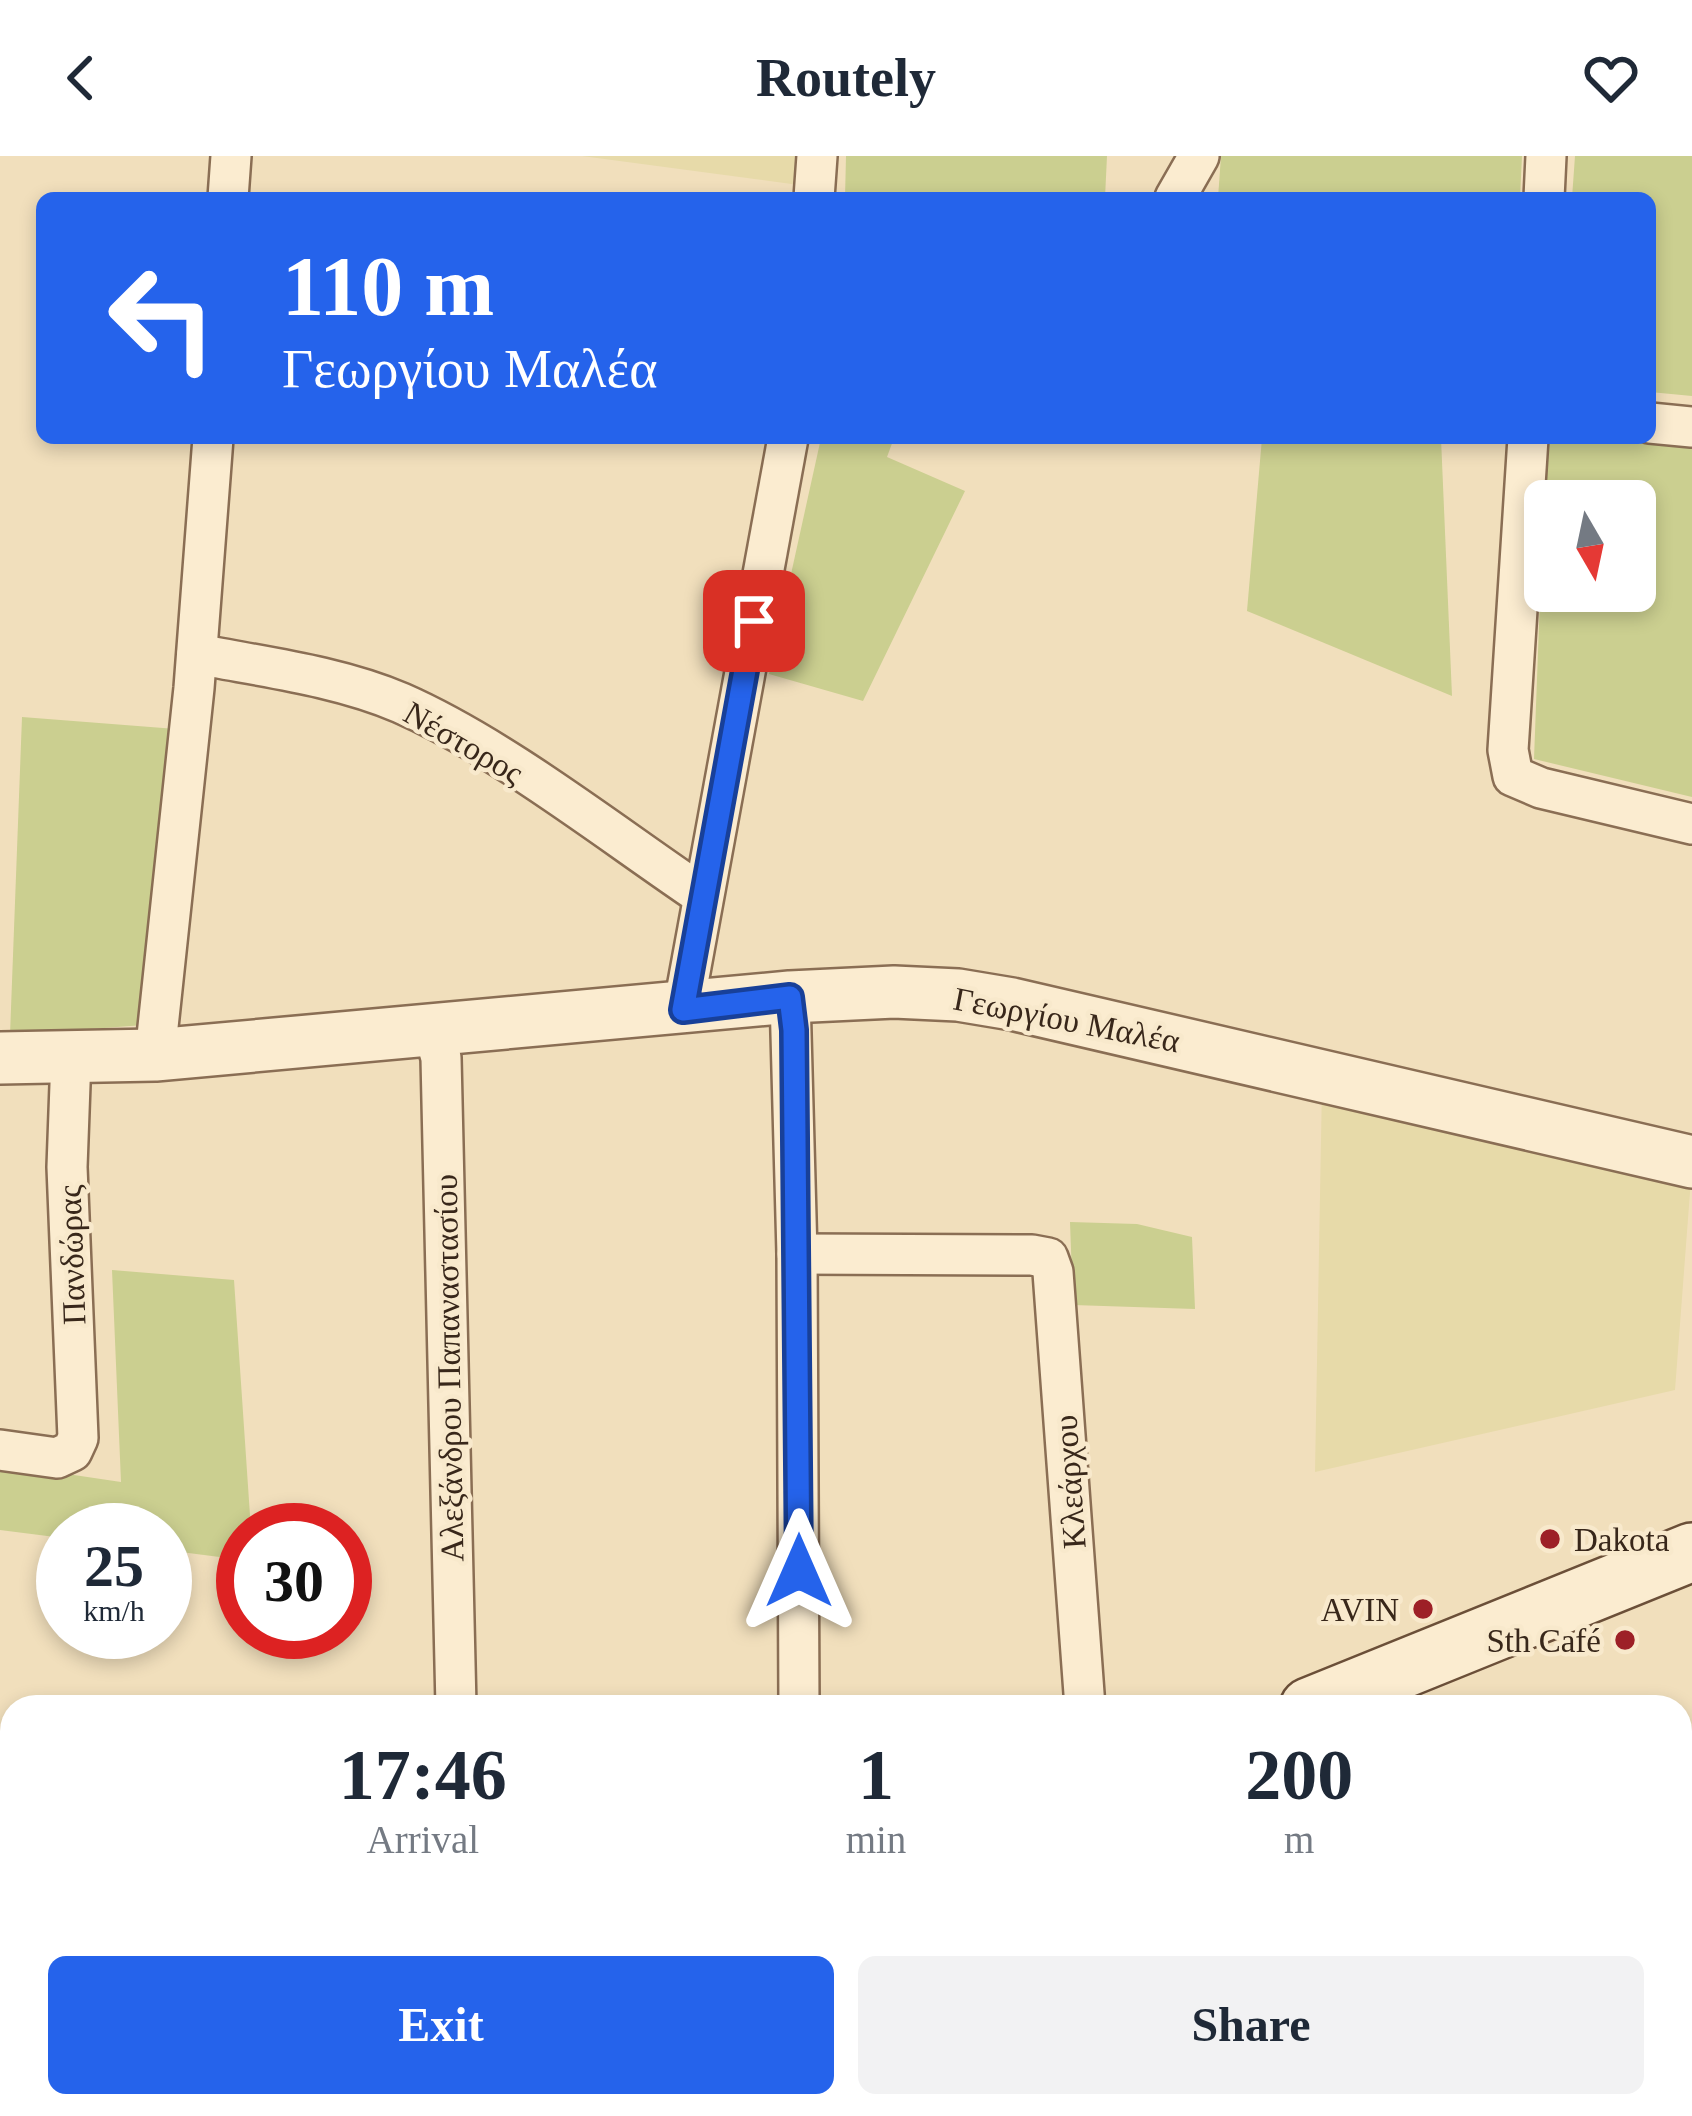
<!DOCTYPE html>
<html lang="en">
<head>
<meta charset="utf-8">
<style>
  body { margin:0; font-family:Georgia,serif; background:#f2f2f3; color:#1f2937; height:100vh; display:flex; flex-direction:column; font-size:45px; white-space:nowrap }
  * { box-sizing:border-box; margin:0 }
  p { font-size:39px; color:#747a83 }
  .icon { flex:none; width:66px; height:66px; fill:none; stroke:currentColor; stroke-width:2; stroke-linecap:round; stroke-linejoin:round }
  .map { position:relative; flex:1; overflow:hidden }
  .drawer { position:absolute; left:0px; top:1539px; width:1692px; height:423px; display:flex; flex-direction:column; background:#fff; border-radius:36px 36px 0 0; box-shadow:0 6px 18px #0003 }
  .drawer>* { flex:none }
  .hud { position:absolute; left:36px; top:36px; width:1620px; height:252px; border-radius:18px; box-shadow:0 6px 18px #0003; background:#2563eb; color:#fff; overflow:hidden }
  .needle { width:78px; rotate:171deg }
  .controls { position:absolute; left:1524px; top:324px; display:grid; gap:24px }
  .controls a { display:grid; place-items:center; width:132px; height:132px; border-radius:18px; background:#fff; box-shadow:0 6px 18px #0003; font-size:60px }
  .speed { position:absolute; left:36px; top:1347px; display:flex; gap:24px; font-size:60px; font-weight:700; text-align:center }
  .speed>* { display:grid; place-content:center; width:156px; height:156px; border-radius:50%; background:#fff; box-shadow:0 6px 18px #0003; line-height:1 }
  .speed small { font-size:30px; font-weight:400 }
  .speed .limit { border:18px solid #d22; background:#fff; color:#111 }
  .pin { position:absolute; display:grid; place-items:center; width:102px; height:102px; color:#fff; margin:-51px; border-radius:24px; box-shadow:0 6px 18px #0006 }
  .me { position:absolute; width:132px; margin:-66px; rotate:0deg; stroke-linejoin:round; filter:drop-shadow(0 0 9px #0008) }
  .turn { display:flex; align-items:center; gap:42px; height:252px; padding:0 48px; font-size:54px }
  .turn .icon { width:156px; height:156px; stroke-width:2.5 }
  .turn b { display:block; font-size:84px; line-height:102px }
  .eta { display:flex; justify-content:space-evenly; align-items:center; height:204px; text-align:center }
  .eta b { font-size:72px; font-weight:700; line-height:84px }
  .button { display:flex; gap:24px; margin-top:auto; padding:24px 48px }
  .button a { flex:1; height:138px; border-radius:18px; background:#2563eb; color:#fff; font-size:48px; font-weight:700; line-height:138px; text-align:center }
  .button a+a { background:#f2f2f3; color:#1f2937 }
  header { display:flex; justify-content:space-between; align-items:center; height:156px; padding:0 48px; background:#fff; font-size:54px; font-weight:700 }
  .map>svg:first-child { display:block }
  .farmland { fill:#e7daa9 }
  .green { fill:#cbcf90; fill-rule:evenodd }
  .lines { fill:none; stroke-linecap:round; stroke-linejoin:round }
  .pedestrian-casing { stroke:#8a6e54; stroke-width:34 }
  .minor-casing { stroke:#8a6e54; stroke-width:44 }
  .tertiary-casing { stroke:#8a6e54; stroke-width:56 }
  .secondary-casing { stroke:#6b4f38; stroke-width:62 }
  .pedestrian { stroke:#fbecd0; stroke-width:30 }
  .minor { stroke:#fbecd0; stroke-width:39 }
  .tertiary { stroke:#fbecd0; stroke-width:51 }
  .secondary { stroke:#fbecd0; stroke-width:57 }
  .route-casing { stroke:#184099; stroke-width:30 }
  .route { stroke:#2563eb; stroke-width:21 }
  .poi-dot { fill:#9d2027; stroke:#f8e9cc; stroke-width:4.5 }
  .labels { text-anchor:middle; stroke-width:9; stroke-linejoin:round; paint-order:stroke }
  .street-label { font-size:33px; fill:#38271a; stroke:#f8e9cc }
  .poi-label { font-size:33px; fill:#38271a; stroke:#f8e9cc; text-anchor:end }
</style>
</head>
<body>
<header><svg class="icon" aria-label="back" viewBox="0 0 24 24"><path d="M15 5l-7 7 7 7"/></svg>Routely<svg class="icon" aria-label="heart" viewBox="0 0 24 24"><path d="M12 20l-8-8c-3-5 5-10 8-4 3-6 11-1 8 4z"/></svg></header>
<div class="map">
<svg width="1692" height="1960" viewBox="0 0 1692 1960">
  <rect width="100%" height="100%" fill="#f1dfbc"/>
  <g class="farmland">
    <path d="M582 0H801L799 29Z"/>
    <path d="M1322 929 1692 1010 1675 1234 1315 1316Z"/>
  </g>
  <g class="green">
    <path d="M846 0H1107L1105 42H845Z"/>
    <path d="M1221 0H1522L1520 42H1218Z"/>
    <path d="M1575 0H1692V240L1650 236V42H1572Z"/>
    <path d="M821 282H894L887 301 965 335 863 545 769 518Z"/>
    <path d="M1262 282H1441L1452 540 1247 455Z"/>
    <path d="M1546 282 1692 286V641L1534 603ZM1545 345H1635V435H1545Z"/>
    <path d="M22 561 176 573 144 869 10 879Z"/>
    <path d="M1070 1066 1137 1068 1192 1081 1195 1153 1073 1149Z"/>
    <path d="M112 1114 234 1124 251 1374H243V1404L165 1394V1374H63V1382L0 1374V1308L121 1326Z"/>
  </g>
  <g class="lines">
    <g class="pedestrian-casing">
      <path id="pedestrian" d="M1445 1950 1449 1960"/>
    </g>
    <g class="minor-casing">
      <g id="minor">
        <path d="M228 42 231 0"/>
        <path d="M814 42 817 0"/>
        <path d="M1175 42 1199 0"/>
        <path d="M1544 42 1546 0"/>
        <path d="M1650 267 1692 271"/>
        <path d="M1528 282 1508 594 1513 620 1541 632 1692 668"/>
        <path d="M197 498C264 511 338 520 401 547 501 591 610 677 702 739"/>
        <path d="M790 841 797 1098 799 1551"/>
        <path d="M683 854 788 282"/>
        <path d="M433 873 441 902 456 1551"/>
        <path d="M155 899 194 532 213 282"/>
        <path d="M797 1098 1032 1099 1048 1102 1053 1116 1085 1551"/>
        <path d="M0 1294 57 1302 72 1295 78 1282 67 1011 71 901"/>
        <path d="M1680 1701 1692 1696"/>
        <path d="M959 1950 963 1960"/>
        <path d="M1050 1960 1076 1950"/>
      </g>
    </g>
    <g class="tertiary-casing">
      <g id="tertiary">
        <path d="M0 902 155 899 790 841 894 836 958 839 1012 848 1692 1006"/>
        <path d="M487 1950 491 1960"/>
      </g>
    </g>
    <g class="secondary-casing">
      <g id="secondary">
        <path d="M1309 1551 1692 1396"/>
        <path d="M309 1960 332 1950"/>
      </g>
    </g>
    <use href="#pedestrian" class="pedestrian"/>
    <use href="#minor" class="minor"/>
    <use href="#tertiary" class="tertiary"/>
    <use href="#secondary" class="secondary"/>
  </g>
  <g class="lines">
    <g class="route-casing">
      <path id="route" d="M754 465 683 854 790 841 794 874 799 1415"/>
    </g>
    <use href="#route" class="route"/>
  </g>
  <g class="poi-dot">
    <circle cx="1550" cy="1383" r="12"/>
    <circle cx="1423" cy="1453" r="12"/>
    <circle cx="1625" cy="1484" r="12"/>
  </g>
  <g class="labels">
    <g class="street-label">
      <text transform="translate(464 586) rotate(30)" y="12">Νέστορος</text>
      <text transform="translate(1067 863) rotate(11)" y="12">Γεωργίου Μαλέα</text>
      <text transform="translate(71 1099) rotate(-92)" y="12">Πανδώρας</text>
      <text transform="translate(448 1212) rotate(-91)" y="12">Αλεξάνδρου Παπαναστασίου</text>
      <text transform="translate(1069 1326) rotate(-94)" y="12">Κλεάρχου</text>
    </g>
    <g class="poi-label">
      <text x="1574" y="1395" text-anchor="start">Dakota</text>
      <text x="1399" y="1465">AVIN</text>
      <text x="1601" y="1496">Sth Café</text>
    </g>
  </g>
</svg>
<div class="controls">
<a><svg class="needle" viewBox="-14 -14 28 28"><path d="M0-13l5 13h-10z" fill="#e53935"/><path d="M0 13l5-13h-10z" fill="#747a83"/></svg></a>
</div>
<div class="speed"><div>25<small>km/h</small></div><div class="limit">30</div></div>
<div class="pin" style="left:754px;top:465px;background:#d93025"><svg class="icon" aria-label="arrive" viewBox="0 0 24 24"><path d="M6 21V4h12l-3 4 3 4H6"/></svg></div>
<svg class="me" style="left:799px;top:1415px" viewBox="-20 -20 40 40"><path d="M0-17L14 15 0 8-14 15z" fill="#2563eb" stroke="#fff" stroke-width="4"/></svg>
<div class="hud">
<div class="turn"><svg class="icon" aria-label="left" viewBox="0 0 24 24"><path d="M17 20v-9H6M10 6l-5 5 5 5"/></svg><div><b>110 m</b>Γεωργίου Μαλέα</div></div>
</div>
<section class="drawer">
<div class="eta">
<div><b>17:46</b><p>Arrival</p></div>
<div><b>1</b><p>min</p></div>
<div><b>200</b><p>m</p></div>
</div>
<div class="button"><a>Exit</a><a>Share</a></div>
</section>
</div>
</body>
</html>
